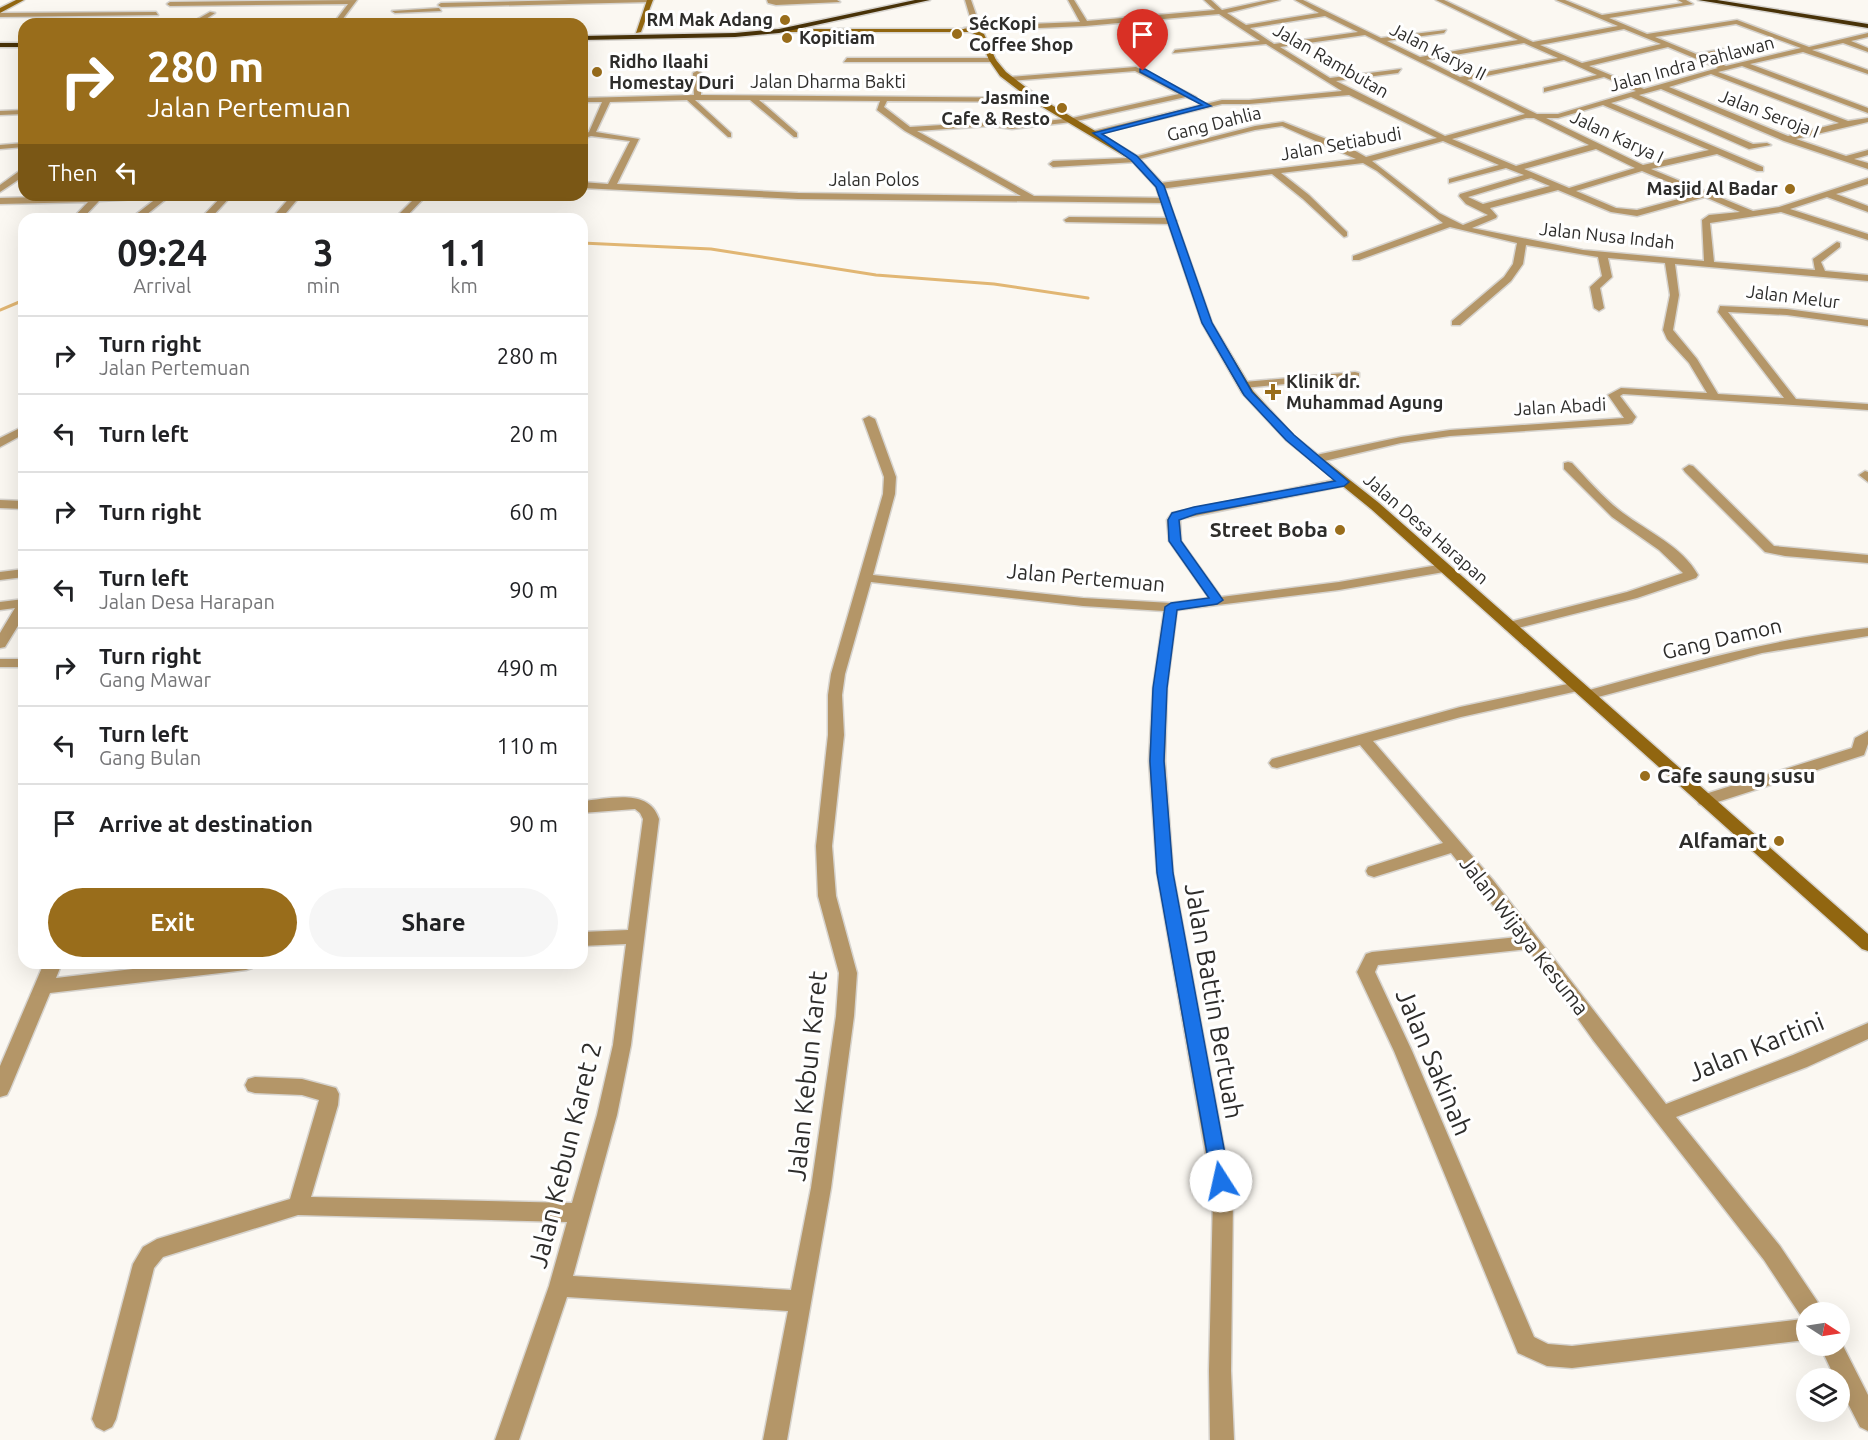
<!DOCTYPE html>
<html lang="en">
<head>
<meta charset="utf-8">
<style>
  body { margin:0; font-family:Ubuntu,sans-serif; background:#f6f6f6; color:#202124; height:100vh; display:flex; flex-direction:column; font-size:22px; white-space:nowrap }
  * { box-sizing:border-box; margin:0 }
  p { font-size:20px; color:#757577 }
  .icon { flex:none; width:33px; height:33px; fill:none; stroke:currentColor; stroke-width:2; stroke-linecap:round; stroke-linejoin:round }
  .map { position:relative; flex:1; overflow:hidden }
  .drawer { position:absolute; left:18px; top:213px; width:570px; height:756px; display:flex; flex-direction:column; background:#fff; border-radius:18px; box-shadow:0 6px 24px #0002 }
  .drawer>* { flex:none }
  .hud { position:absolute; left:18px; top:18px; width:570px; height:183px; border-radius:18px; box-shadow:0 6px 24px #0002; background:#996d1b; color:#fff; overflow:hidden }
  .needle { width:39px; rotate:102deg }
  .buttons { position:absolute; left:1796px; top:1302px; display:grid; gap:12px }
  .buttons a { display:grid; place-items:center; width:54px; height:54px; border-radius:50%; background:#fff; box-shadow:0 6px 24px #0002; font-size:30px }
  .pin { position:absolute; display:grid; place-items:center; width:51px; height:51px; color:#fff; margin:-62px -26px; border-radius:50% 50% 50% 0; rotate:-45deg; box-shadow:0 0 6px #0007 }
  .pin .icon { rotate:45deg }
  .me { position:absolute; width:66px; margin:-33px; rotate:350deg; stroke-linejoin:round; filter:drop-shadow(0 0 4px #0008) }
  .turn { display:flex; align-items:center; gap:21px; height:126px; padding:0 30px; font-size:27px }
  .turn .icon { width:78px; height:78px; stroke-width:2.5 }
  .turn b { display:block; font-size:42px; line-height:51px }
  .then { display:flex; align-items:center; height:57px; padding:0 30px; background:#0003; gap:12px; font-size:22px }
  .eta { display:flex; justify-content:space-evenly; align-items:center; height:102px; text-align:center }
  .eta b { font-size:36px; font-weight:700; line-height:42px }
  .action { display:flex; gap:12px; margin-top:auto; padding:12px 30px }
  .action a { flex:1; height:69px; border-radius:36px; background:#996d1b; color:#fff; font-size:24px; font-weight:700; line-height:69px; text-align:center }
  .action a+a { background:#f6f6f6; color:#202124 }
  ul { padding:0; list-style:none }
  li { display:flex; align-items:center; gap:18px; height:78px; padding:0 30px; border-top:2px solid #e0e0e0 }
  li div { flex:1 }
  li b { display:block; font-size:22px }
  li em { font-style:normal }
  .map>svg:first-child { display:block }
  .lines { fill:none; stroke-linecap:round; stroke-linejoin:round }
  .stream { stroke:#e1b673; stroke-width:3 }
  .street-casing { stroke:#d6d3ce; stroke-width:3 }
  .secondary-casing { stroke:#d6d3ce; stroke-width:3 }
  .highway-casing { stroke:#d6d3ce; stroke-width:3 }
  .street { fill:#b49668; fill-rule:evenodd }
  .secondary { fill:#916610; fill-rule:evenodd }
  .highway { fill:#483208; fill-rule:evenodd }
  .route { fill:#1a73e8; stroke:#114b97; stroke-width:1.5 }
  .poi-dot { fill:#996d1b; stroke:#fff; stroke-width:2 }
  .labels { text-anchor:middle; stroke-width:6; stroke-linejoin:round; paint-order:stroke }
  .far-poi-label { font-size:18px; font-weight:bold; fill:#2e2d2b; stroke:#fff; text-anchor:start }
  .far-street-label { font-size:18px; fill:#2e2d2b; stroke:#fff }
  .poi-label { font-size:21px; font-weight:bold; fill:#2e2d2b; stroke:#fff; text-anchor:end }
  .street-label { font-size:21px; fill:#2e2d2b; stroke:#fff }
  .near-street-label { font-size:26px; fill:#2e2d2b; stroke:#fff }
</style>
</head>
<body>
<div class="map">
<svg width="1868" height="1440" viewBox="0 0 1868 1440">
  <rect width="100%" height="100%" fill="#fbf8f2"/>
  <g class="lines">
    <g class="stream">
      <path d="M582 243 711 249 876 275 994 284 1088 298"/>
      <path d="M0 310 24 300"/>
    </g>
    <g class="street-casing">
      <g id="street">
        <path d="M357 0 339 24H333L348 4 170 6 167 4 170 2Z"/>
        <path d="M570 0H653L650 2 441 7 438 5 441 3Z"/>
        <path d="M767 0H837L840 2 776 5 768 3Z"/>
        <path d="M965 0H971L980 26 1080 22 1068 0H1074L1087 21 1215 10 1204 0H1211L1222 10 1268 0H1280L1227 13 1246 25 1319 13 1295 0H1303L1381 38 1446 30 1444 33 1387 41 1420 57 1518 40 1436 0H1444L1533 42 1618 26 1556 0H1565L1602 15 1683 3 1678 0H1686L1693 4 1609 18 1647 34 1737 20 1809 47 1868 33V37L1851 41 1868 48V52L1843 43 1812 50 1868 70V74L1803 52 1750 64 1868 108V113L1742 66 1718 72 1848 121 1868 118V122L1796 139 1846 156 1868 150V155L1854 159 1868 163V169L1784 141 1661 89 1639 95 1753 144 1767 143 1771 145 1749 149 1631 97 1611 103 1763 167V171H1757L1717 154 1651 169 1753 211 1779 207 1868 178V184L1836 194 1868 206V212L1827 197 1790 209 1868 234V240L1781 212 1710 223 1714 262 1815 270 1813 259 1837 242 1840 243V247L1821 262 1825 271 1868 275V281L1675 264 1679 295 1673 330 1697 359 1718 394 1784 398 1718 312 1720 306 1787 309 1868 320V326L1787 315 1728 312 1796 399 1868 404V410L1623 394 1620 396 1636 417 1632 423 1628 424 1450 436 1401 443 1316 463 1312 462 1310 459 1316 455 1401 437 1450 430 1624 418 1608 395 1621 388 1707 393 1689 363 1667 339 1663 330 1670 295 1665 263 1608 258 1612 277 1600 288 1604 308 1599 311 1594 308 1590 287 1602 276 1598 257 1526 245 1523 264 1511 281 1460 325H1452V321L1504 277 1513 264 1517 243 1450 227 1359 260H1353V256L1443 223 1377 171 1363 163 1281 173 1309 195 1347 232V236L1344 237 1303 199 1272 174 1160 189 1156 186 1160 183 1356 159 1282 126 1255 130 1140 159 1136 162 1053 167 1049 164 1053 161 1130 158 1255 126 1283 122 1352 149 1366 157 1437 138 1349 95 1249 104H1222L1093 135V131L1222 100H1249L1342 91 1266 44 1173 53 1175 50 1260 41 1219 14 1085 26 966 31 964 28 973 27ZM1325 16 1358 32 1274 44 1250 28ZM1736 24 1801 48 1726 66 1703 56 1723 51V49L1696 54 1655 37ZM1624 29 1661 44 1582 63 1540 45ZM1365 35 1525 114 1445 136 1336 81 1398 73 1401 69 1330 78 1280 47ZM1524 43 1558 58 1460 77 1426 60ZM1668 47 1718 68 1644 89 1589 66ZM1564 60 1597 75 1544 88V92L1604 77 1636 91 1558 114H1537L1467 80ZM1711 74 1839 123 1788 136 1669 87ZM1603 105 1709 150 1643 165 1546 118H1558ZM1526 118H1534L1589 145 1516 166 1452 139ZM1443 141 1499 165 1449 179V183L1506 168 1524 175 1460 194 1459 196 1466 204 1488 215 1463 225 1439 213 1372 161ZM1596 149 1635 168 1569 188 1524 169ZM1642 171 1697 194 1637 210 1616 208 1576 191ZM1531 178 1550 186 1483 204 1468 197ZM1558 190 1611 212 1637 216 1705 197 1740 212 1709 215 1702 220 1704 261 1583 250 1472 228 1496 218 1497 216 1490 208Z"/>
        <path d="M439 8 441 11 395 13 392 11Z"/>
        <path d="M156 12 158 15 0 17V13Z"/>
        <path d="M210 12 215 13 200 23 174 24 196 20Z"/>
        <path d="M847 58H993L997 60 993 62H844Z"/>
        <path d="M1136 67 1196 97 1192 99 1186 97 1072 122 1012 129 990 126 917 131 1034 196 1169 198V202L1166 203 798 199 582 188V182L608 184 630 141 591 136 582 139V135L589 132 602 102H582V98L694 95 693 73 697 71 701 73V95L1037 98 1041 100 1037 102 887 101 884 107 910 127 990 122 1012 125 1072 118 1179 94 1135 71 1010 81 1006 79 1010 77ZM687 100 728 137H731V133L695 100H750L794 137H797V133L759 100 880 101 877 110 905 131 1021 196 798 193 617 184 639 139 596 132 610 102Z"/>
        <path d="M24 110V114L0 115V111Z"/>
        <path d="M24 143V147L0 149V145Z"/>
        <path d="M18 172H24V176L0 192V185Z"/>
        <path d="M120 195H171L141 219H130L157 198 99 201 82 219H72L88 202 0 204V198Z"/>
        <path d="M223 195H232L210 219H200Z"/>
        <path d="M292 195H301L281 219H271Z"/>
        <path d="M418 195H427L404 219H394Z"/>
        <path d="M1069 217 1172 218 1177 221 1172 224 1066 222 1064 220Z"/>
        <path d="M1355 372 1359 373V377L1244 388 1239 385 1244 382Z"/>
        <path d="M869 416 875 419 896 477 895 494 873 575 1083 598 1171 603 1209 598 1169 541 1167 520 1172 513 1344 478 1348 479V485L1180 519 1181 541 1221 597 1339 582 1444 564 1451 568 1444 572 1339 590 1177 610 1167 688 1165 761 1173 873 1233 1196 1231 1371 1234 1440H1210L1209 1371 1213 1196 1157 873 1149 761 1153 688 1164 611 1083 606 871 582 845 674 842 695 844 735 832 846 836 896 857 973 854 1016 831 1188 787 1440H763L788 1311 567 1297 519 1440H495L549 1286 567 1222 298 1215 163 1257 154 1268 116 1419 112 1427 104 1431 96 1427 92 1419 133 1264 143 1247 157 1239 290 1199 319 1100 302 1095 255 1093 248 1091 245 1085 248 1079 255 1077 302 1079 336 1088 339 1094 338 1105 311 1197 572 1203 597 1115 613 1045 626 944 582 946V932L628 930 643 819 640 813 635 809 582 813V801C608 799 649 787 659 819L631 1045 617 1115 573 1276 791 1290 811 1188 836 1016 839 973 818 896 816 846 828 735V695L831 674 883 494 884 477 863 419Z"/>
        <path d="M24 426V434L0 447V438Z"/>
        <path d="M1568 462 1572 463C1588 480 1604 499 1623 513 1647 531 1683 547 1698 575L1696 578 1637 598 1510 630 1505 629 1503 626 1505 623 1627 592 1683 573 1659 550 1612 517 1564 469V463Z"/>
        <path d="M1689 465 1693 466 1774 546 1868 555V563L1785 556 1765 552 1685 472 1683 469Z"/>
        <path d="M1865 471 1868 472V482L1859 475Z"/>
        <path d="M0 500 24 501V509L0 508Z"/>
        <path d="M24 569V577L0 580V572Z"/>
        <path d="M24 599V616L5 647 0 648V633L15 608 0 610V602Z"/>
        <path d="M1868 628V636L1762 653 1587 700 1580 695 1582 692C1676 666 1770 639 1868 628Z"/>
        <rect x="0" y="659" width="24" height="8"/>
        <path d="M1577 682 1584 687 1582 690 1461 717 1373 741 1493 880 1666 1104 1793 1055 1868 1023V1039L1807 1067 1676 1117 1780 1246 1819 1304 1822 1312H1806V1340L1572 1368 1547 1366 1518 1353 1394 1051 1357 972 1366 954 1372 952 1518 937 1451 853 1374 877 1368 875 1366 871 1368 867 1443 843 1360 745 1277 768 1272 767 1269 763 1272 759 1460 707ZM1528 949 1593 1040 1764 1260 1803 1319 1572 1346 1548 1344 1534 1337 1412 1051 1375 972 1378 965Z"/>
        <path d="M1868 731V744L1864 755 1705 806 1699 804 1697 800 1699 796 1852 748 1855 738Z"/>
        <path d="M44 963H62L56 978 184 963H255L252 968 246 970 50 993 10 1089 7 1095 0 1097V1066Z"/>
        <path d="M1839 1338 1868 1395V1431L1860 1427 1839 1386V1378H1835L1820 1346H1839Z"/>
      </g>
    </g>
    <g class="secondary-casing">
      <g id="secondary">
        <path d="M16 0H24L0 13V8Z"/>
        <path d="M647 0H653L641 32 636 33Z"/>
        <path d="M779 29H973L984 34 996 60 1006 72 1040 98 1137 156 1163 184 1212 323 1253 391 1294 436 1379 503 1868 934V951L1862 949 1371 509 1286 440 1242 393 1202 323 1156 187 1131 160 1034 102 1000 76 989 60 979 36 970 32H777Z"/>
      </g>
    </g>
    <g class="highway-casing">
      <g id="highway">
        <path d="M915 0H930L779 33 735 37 582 40V36L735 33 779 29Z"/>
        <path d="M1698 0H1717L1868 24V28Z"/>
        <rect x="0" y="43" width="24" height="4"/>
      </g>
    </g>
    <use href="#street" class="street"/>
    <use href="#secondary" class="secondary"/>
    <use href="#highway" class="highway"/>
  </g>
  <path class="route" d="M1140 69H1145L1211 106 1102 134 1137 156 1164 186 1212 323 1252 392 1294 435 1349 482 1344 486 1196 514 1179 520 1181 541 1223 600 1217 604 1177 610 1167 688 1164 761 1173 873 1230 1181 1227 1187 1221 1190 1214 1187 1212 1181 1157 873 1150 761 1153 688 1165 607 1171 603 1209 598 1169 541 1168 520 1172 513 1194 507 1335 481 1286 440 1244 395 1202 323 1156 187 1131 160 1093 133 1202 105 1140 72Z"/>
  <g class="poi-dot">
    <circle cx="785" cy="20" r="6"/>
    <circle cx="957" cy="34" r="6"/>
    <circle cx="787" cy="38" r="6"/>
    <circle cx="597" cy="72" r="6"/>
    <circle cx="1062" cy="108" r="6"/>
    <circle cx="1790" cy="189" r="6"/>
    <path d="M1270 383h6v6h6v6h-6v6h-6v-6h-6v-6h6z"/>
    <circle cx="1340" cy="530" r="6"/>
    <circle cx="1645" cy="776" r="6"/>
    <circle cx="1779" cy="841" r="6"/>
  </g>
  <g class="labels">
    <g class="far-poi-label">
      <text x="773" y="26" text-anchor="end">RM Mak Adang</text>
      <text x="969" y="30">SécKopi<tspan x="969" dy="21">Coffee Shop</tspan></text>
      <text x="799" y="44">Kopitiam</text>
      <text x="609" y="68">Ridho Ilaahi<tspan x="609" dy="21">Homestay Duri</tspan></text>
      <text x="1050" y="104" text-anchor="end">Jasmine<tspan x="1050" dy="21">Cafe &amp; Resto</tspan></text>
      <text x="1778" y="195" text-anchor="end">Masjid Al Badar</text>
      <text x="1286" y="388">Klinik dr.<tspan x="1286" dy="21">Muhammad Agung</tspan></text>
    </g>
    <g class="far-street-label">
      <text transform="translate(1438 52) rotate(27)" y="6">Jalan Karya II</text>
      <text transform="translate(1331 61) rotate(30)" y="6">Jalan Rambutan</text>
      <text transform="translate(1692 64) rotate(-15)" y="6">Jalan Indra Pahlawan</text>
      <text x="828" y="88">Jalan Dharma Bakti</text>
      <text transform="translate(1769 114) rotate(21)" y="6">Jalan Seroja I</text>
      <text transform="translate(1214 124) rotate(-14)" y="6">Gang Dahlia</text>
      <text transform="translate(1617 137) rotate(25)" y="6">Jalan Karya I</text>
      <text transform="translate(1341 144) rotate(-10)" y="6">Jalan Setiabudi</text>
      <text x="874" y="186">Jalan Polos</text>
      <text transform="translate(1607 236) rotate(6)" y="6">Jalan Nusa Indah</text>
      <text transform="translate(1793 297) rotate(7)" y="6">Jalan Melur</text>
      <text transform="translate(1560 407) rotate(-3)" y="6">Jalan Abadi</text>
      <text transform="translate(1426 529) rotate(41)" y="6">Jalan Desa Harapan</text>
    </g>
    <g class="poi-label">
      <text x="1328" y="537">Street Boba</text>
      <text x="1657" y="783" text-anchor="start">Cafe saung susu</text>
      <text x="1767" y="848">Alfamart</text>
    </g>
    <g class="street-label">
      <text transform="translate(1086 578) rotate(5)" y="7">Jalan Pertemuan</text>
      <text transform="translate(1722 639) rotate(-13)" y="7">Gang Damon</text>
      <text transform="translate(1524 936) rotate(52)" y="7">Jalan Wijaya Kesuma</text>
    </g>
    <g class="near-street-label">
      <text transform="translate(1214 1001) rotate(80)" y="9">Jalan Battin Bertuah</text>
      <text transform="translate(1756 1047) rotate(-22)" y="9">Jalan Kartini</text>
      <text transform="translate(1434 1062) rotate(67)" y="9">Jalan Sakinah</text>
      <text transform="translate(807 1076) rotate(-84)" y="9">Jalan Kebun Karet</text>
      <text transform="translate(565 1155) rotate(-76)" y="9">Jalan Kebun Karet 2</text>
    </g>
  </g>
</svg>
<div class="buttons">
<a><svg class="needle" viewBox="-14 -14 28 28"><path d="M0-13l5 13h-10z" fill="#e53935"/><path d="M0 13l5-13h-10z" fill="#757577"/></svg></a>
<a><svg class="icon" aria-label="layers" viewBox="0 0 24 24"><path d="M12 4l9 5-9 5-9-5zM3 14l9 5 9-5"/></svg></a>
</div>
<div class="pin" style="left:1143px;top:71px;background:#d93025"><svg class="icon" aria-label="arrive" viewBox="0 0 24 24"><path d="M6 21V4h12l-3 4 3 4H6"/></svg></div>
<svg class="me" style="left:1221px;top:1181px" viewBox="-20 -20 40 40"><circle r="19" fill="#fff"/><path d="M0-13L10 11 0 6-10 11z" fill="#1a73e8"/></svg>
<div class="hud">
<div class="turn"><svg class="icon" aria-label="right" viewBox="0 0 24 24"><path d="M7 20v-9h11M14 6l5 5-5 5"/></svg><div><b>280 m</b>Jalan Pertemuan</div></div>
<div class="then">Then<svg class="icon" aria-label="left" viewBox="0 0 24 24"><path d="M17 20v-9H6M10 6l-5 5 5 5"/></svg></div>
</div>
<section class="drawer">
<div class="eta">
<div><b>09:24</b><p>Arrival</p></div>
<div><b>3</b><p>min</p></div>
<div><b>1.1</b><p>km</p></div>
</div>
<ul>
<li><svg class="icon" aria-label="right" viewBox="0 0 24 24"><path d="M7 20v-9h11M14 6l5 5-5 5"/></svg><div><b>Turn right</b><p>Jalan Pertemuan</p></div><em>280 m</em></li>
<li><svg class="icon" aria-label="left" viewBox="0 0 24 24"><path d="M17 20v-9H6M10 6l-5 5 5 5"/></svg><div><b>Turn left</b></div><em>20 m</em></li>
<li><svg class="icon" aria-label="right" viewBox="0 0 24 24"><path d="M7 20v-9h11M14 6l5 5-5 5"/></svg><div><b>Turn right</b></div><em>60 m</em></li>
<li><svg class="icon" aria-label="left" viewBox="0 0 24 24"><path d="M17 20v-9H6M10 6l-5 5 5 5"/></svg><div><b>Turn left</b><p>Jalan Desa Harapan</p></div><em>90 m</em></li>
<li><svg class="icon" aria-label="right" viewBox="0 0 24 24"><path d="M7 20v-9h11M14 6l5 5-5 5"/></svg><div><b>Turn right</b><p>Gang Mawar</p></div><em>490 m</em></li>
<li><svg class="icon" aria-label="left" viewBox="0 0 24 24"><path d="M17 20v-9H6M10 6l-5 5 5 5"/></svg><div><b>Turn left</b><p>Gang Bulan</p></div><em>110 m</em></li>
<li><svg class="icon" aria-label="arrive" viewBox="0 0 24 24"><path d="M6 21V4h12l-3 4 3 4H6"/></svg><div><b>Arrive at destination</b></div><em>90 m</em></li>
</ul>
<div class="action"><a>Exit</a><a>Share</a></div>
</section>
</div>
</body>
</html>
